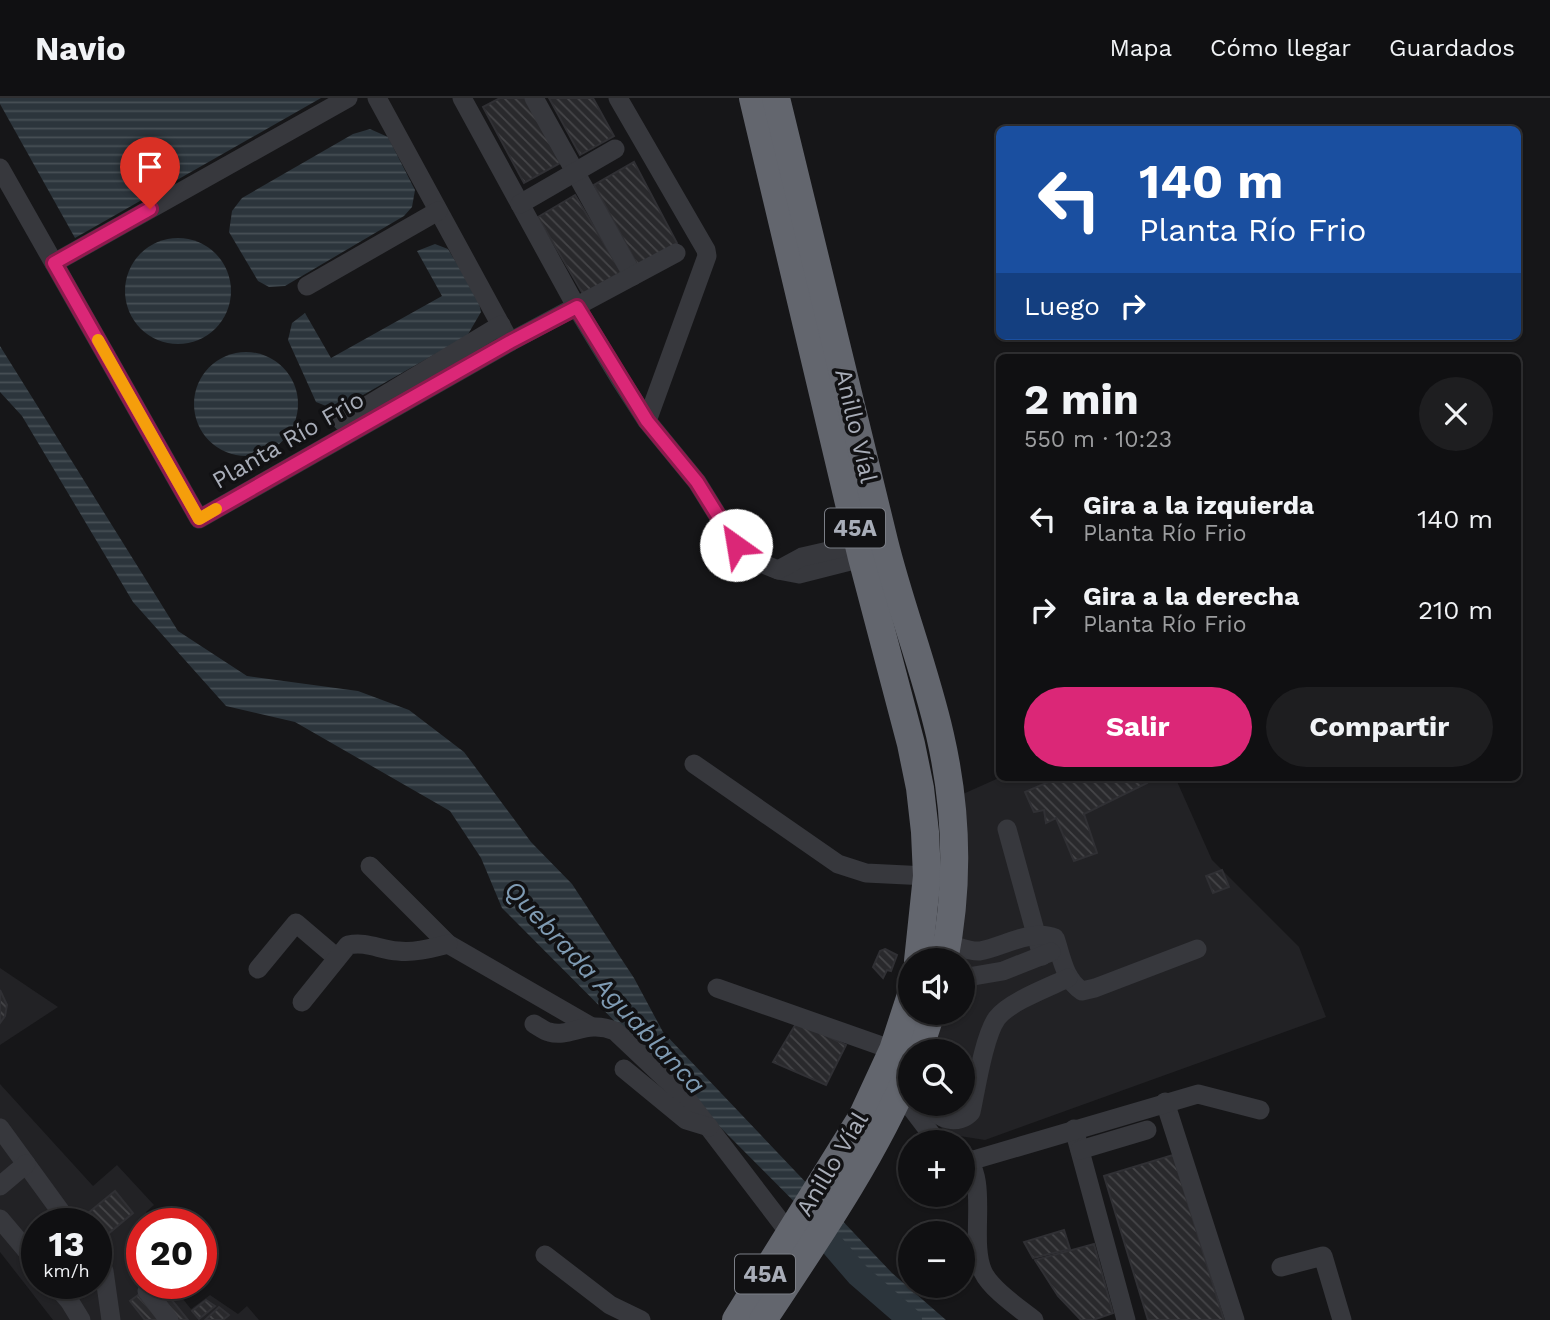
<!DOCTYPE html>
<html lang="es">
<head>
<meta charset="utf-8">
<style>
  body { margin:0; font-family:"Work Sans",sans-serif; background:#1e1e20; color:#f1f3f6; height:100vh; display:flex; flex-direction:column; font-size:26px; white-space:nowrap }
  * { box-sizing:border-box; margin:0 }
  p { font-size:23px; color:#9c9d9f }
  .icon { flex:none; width:38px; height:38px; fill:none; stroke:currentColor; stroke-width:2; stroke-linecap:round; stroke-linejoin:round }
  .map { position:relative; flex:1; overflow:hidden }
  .side { position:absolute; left:996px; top:256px; width:525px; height:427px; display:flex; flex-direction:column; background:#101012; border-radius:10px; box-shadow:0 2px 5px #0004,0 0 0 2px #303032 }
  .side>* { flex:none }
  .hud { position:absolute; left:996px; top:28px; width:525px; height:214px; border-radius:10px; box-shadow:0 2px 5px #0004,0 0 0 2px #303032; background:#1a4fa0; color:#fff; overflow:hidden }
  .controls { position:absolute; left:898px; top:850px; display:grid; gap:14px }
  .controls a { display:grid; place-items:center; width:77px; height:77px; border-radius:50%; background:#101012; box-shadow:0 2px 5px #0004,0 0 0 2px #303032; font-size:35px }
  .speed { position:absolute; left:21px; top:1110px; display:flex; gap:14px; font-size:35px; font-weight:700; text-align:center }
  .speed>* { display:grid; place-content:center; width:91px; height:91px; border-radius:50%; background:#101012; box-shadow:0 2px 5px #0004,0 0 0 2px #303032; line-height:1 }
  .speed small { font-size:18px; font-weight:400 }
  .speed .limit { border:10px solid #d22; background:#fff; color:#111 }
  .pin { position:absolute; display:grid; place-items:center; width:60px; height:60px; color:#fff; margin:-72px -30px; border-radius:50% 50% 50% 0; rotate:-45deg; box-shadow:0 0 7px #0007 }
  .pin .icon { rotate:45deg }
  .me { position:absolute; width:77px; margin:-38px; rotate:328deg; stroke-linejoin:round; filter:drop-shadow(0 0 5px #0008) }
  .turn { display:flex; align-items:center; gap:24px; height:147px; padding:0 28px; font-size:32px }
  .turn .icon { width:91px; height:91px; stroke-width:2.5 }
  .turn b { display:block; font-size:49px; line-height:60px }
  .then { display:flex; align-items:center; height:66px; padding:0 28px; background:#0003; gap:14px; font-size:26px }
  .round { display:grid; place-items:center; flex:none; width:74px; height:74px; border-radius:37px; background:#1e1e20 }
  .overview { display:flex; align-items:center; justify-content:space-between; height:119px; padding:0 28px }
  h1 { font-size:42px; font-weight:700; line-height:52px }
  .button { display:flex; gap:14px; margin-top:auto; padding:14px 28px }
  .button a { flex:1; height:80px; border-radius:42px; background:#db2777; color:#fff; font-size:28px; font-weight:700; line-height:80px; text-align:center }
  .button a+a { background:#1e1e20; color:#f1f3f6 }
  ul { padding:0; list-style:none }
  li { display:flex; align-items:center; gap:21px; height:91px; padding:0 28px }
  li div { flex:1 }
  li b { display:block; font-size:26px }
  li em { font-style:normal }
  header { display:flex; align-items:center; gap:42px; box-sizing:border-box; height:98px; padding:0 35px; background:#101012; border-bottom:2px solid #303032 }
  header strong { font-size:33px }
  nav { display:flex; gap:38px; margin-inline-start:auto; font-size:24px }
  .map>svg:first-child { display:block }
  .built { fill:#222225; fill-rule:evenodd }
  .water { fill:url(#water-rules) }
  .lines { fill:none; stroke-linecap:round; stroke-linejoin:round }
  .river { stroke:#2c353c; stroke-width:24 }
  .building { fill:url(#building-back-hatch); stroke:#303034; stroke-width:2 }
  .minor { stroke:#37383d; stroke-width:19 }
  .highway { stroke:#63666e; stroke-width:28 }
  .route-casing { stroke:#8e194d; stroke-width:18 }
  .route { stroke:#db2777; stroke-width:12 }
  .slow { stroke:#f59e0b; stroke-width:12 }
  .labels { text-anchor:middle; stroke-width:7; stroke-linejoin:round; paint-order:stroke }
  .shield { fill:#111113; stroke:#7b7e86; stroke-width:2 }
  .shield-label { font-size:23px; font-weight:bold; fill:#a8adb8 }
  .street-label { font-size:24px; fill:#a8adb8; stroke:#111113 }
  .water-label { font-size:26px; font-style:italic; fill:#7f9bb3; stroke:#111113 }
</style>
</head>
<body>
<header>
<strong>Navio</strong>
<nav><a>Mapa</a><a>Cómo llegar</a><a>Guardados</a></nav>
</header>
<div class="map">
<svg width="1550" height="1222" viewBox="0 0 1550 1222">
  <defs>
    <pattern id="water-rules" width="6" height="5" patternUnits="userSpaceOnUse" patternTransform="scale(1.75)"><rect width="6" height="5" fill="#2c353c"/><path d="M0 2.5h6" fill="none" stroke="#485056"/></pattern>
    <pattern id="building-back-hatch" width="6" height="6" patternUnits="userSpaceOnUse" patternTransform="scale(1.75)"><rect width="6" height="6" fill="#29292c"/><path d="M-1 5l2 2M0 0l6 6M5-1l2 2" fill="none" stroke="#454548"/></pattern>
  </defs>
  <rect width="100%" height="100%" fill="#161618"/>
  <g class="built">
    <path d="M1001 679H1175L1212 762 1299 849 1326 919 985 1042 947 1036 919 1006H962V954H929L948 915H962V863H958L962 806 954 700Z"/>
    <path d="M0 870 58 909 0 947Z"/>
    <path d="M0 986 93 1088 117 1067 154 1107 146 1114 155 1125H142V1140L137 1144 142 1150V1185H170L191 1211 210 1197 238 1216 247 1208 259 1222H53L0 1154ZM37 1125H96V1185H37Z"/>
  </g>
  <g class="water">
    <path d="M0 0H321L75 140 0 6Z"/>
    <path d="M370 31 388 39 415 92 412 109 404 118 285 188 269 189 258 183 229 134 232 113 242 100 353 36Z"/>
    <circle cx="178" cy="193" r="53"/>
    <path d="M435 146 448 151 478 200 481 214 467 238 349 305 331 310 316 304 288 242 292 225 305 215 331 260 442 198 417 153Z"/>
    <path d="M0 248 178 533 247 578 358 593 409 612 464 654 531 744 572 786 634 880 663 934 892 1175 946 1222H912L502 810 481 760 450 713 295 624 226 608 133 504 22 318 0 294Z"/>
    <circle cx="246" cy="306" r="52"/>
  </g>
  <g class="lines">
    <path class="river" d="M809 1120 858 1177 910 1222"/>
  </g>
  <g class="building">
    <path d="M500 0H527L562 64 524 85 483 9Z"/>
    <path d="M549 0H593L614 38 580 57Z"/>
    <path d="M634 64 677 145 638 168 594 87Z"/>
    <path d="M575 97 621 174 583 196 538 119Z"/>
    <path d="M1060 679H1144L1147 685 1084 716 1097 755 1074 763 1056 720 1046 725 1044 712 1034 714 1025 694Z"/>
    <path d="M1222 772 1229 789 1213 795 1206 778Z"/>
    <path d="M885 851 897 857 891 873 887 872 883 880 873 869 880 853Z"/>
    <path d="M0 892 7 907 5 918 0 925Z"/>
    <path d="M797 924 846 947 826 987 773 964Z"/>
    <path d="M1173 1057 1224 1222H1148L1104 1078Z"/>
    <path d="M115 1093 133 1115 96 1146V1125H76Z"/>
    <path d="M1064 1132 1070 1151 1033 1160 1024 1144Z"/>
    <path d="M1094 1146 1113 1215 1093 1222H1081L1058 1198 1035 1162Z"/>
    <path d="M147 1185H158L188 1222H176Z"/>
    <path d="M138 1197 159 1222H145L130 1203Z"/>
    <path d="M206 1202 215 1208 199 1221 192 1213Z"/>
    <path d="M219 1209 229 1217 223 1222H205Z"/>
  </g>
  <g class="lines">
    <g class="minor">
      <path d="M377 0 510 244"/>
      <path d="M462 0 577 210 620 281 647 323 697 384 736 447 751 461 778 472 799 476 862 460"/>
      <path d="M534 0 633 178"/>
      <path d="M618 0 706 152 707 158 647 323"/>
      <path d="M0 70 199 421 510 244 676 155"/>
      <path d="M520 106 615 51"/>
      <path d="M54 165 348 0"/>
      <path d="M307 188 438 113"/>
      <path d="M342 323 501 227"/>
      <path d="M778 472 802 459 859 446"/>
      <path d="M694 666 838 766 866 775 927 778"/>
      <path d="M1007 731 1042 858"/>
      <path d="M370 768 448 846 590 928"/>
      <path d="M948 846C957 848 970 854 980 853 1003 849 1032 830 1055 840 1062 860 1064 881 1082 893L1095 890 1197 851"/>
      <path d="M258 871 296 825 337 860"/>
      <path d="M962 880 1003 873 1051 854"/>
      <path d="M717 890 893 952"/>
      <path d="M302 904 348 847C367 843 380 852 398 853 415 855 432 850 448 846"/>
      <path d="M534 926C538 928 544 933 549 934 571 940 586 921 615 933L687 1001 790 1136"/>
      <path d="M624 971 686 1022 709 1029"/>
      <path d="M900 995 935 1041 943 1045"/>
      <path d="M1165 1004 1235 1222"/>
      <path d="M932 1006C936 1023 960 1027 971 1014 976 991 984 938 997 920 1009 904 1049 889 1068 880"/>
      <path d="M0 1030 69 1125"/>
      <path d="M1074 1031 1126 1222"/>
      <path d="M1080 1052 1147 1032"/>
      <path d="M962 1055C991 1079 968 1141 983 1174 991 1191 1019 1210 1034 1222"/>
      <path d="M970 1063 1198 996 1260 1012"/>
      <path d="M0 1088 26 1066"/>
      <path d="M0 1121 33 1160"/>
      <path d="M545 1157 610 1207 641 1222"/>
      <path d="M96 1163 104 1173 111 1222"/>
      <path d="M1281 1169 1323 1158 1342 1222"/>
      <path d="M54 1185 70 1204 81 1222"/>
      <path d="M147 1193 169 1222"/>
    </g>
    <g class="highway">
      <path d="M753 0 862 460 911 646 920 690 925 734 927 778 918 863"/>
      <path d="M776 0C812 148 847 296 884 443 900 508 925 571 940 637 957 711 959 788 944 863"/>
      <path d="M918 954 931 915"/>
      <path d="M736 1222 862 1019 893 952 910 900"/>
      <path d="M763 1222C816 1142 873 1060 910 972"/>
    </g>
  </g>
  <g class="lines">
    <g class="route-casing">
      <path id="route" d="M150 111 54 165 199 421 510 244 577 209 647 323 697 384 736 447"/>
    </g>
    <use href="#route" class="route"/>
    <path class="slow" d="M98 242 199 421 216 411"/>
  </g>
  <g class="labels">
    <g class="shield">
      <rect x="825" y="410.5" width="60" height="39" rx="5"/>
      <rect x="735" y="1156.5" width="60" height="39" rx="5"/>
    </g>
    <g class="shield-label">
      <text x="855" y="438">45A</text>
      <text x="765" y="1184">45A</text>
    </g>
    <g class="street-label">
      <text transform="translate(856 328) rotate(77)" y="8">Anillo Víal</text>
      <text transform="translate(288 342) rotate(-30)" y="8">Planta Río Frio</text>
      <text transform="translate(832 1066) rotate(-59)" y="8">Anillo Víal</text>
    </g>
    <g class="water-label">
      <text transform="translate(605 889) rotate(47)" y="9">Quebrada Aguablanca</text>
    </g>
  </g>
</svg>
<div class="controls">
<a><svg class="icon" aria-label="sound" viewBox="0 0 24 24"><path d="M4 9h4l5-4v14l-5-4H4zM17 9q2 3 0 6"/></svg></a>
<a><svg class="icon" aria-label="search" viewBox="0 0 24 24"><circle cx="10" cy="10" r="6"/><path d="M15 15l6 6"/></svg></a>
<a>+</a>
<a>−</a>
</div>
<div class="speed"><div>13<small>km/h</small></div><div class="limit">20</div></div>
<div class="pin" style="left:150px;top:111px;background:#d93025"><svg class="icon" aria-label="arrive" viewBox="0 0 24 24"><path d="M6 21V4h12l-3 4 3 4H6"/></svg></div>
<svg class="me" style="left:736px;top:447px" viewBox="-20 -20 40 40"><circle r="19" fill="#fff"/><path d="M0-13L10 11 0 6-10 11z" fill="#db2777"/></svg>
<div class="hud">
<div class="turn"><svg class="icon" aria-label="left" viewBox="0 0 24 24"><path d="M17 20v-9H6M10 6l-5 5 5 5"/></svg><div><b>140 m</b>Planta Río Frio</div></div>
<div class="then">Luego<svg class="icon" aria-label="right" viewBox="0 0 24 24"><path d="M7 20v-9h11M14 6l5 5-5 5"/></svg></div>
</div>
<section class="side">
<div class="overview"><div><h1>2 min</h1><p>550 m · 10:23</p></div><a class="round"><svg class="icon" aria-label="close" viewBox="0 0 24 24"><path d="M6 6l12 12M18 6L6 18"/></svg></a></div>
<ul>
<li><svg class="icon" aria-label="left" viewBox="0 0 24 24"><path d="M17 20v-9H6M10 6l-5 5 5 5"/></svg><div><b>Gira a la izquierda</b><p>Planta Río Frio</p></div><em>140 m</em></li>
<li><svg class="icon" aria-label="right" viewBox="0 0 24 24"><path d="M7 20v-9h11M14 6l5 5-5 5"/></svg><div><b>Gira a la derecha</b><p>Planta Río Frio</p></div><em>210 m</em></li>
</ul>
<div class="button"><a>Salir</a><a>Compartir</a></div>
</section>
</div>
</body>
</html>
